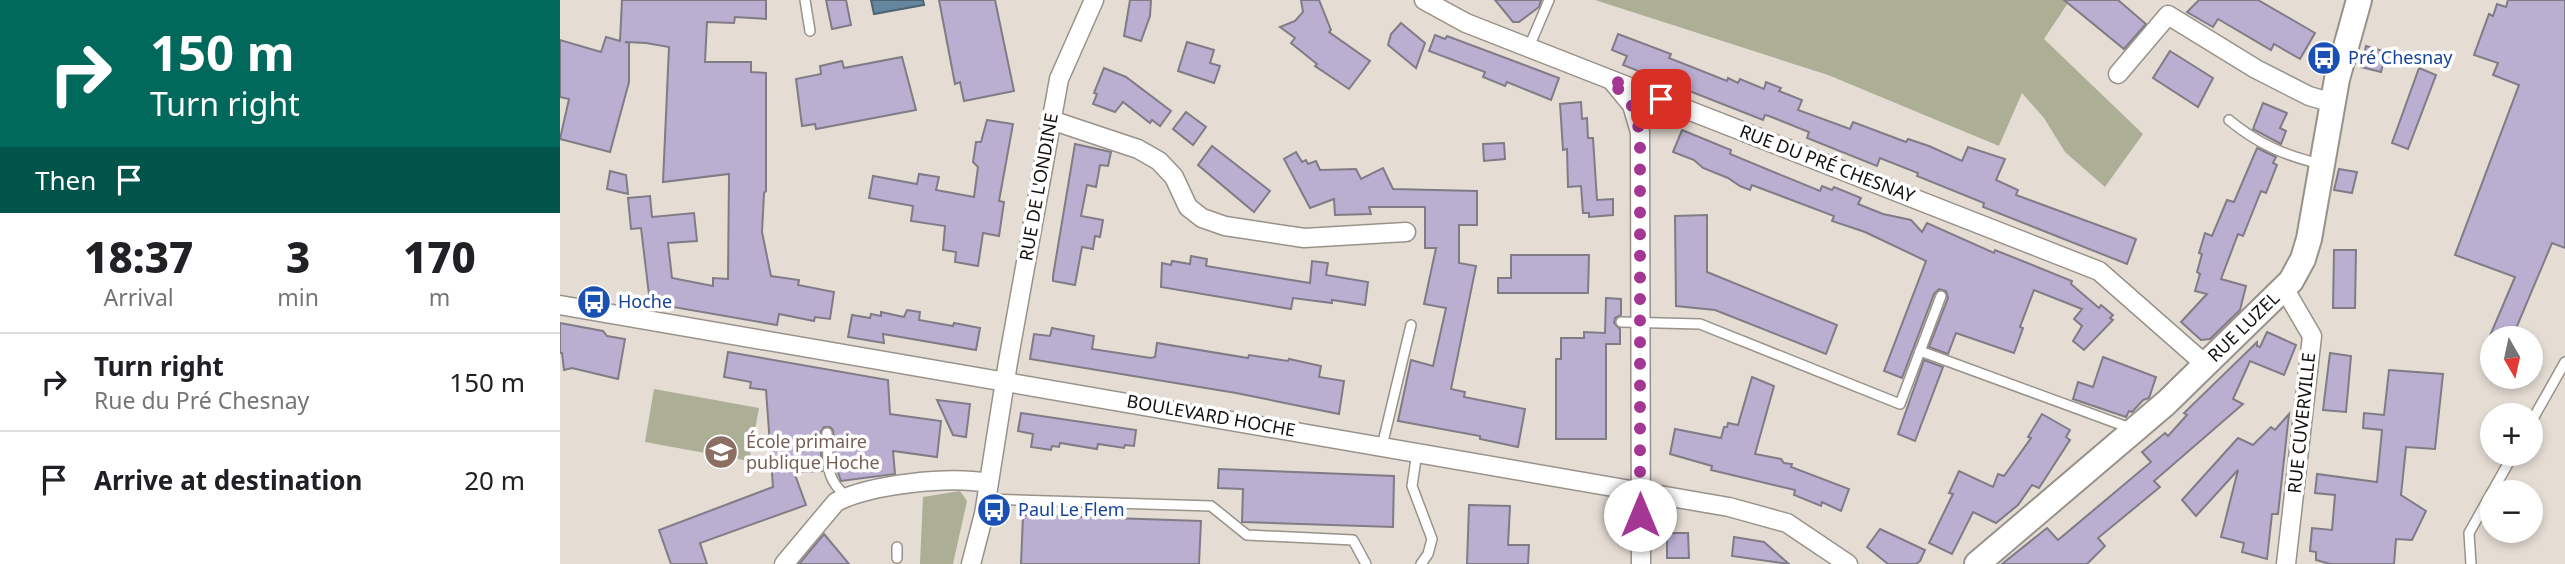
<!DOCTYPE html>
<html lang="en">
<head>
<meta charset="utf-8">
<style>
  body { margin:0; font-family:"Noto Sans",sans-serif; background:#f2f2f2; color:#202124; height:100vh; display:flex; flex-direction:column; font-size:26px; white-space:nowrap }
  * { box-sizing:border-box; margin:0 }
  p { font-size:23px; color:#757577 }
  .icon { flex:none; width:38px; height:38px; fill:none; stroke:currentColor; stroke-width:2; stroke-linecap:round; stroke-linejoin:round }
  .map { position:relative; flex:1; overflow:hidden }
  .panel { display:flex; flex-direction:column; background:#fff; width:560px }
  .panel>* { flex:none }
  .top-card { background:#00695c; color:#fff; overflow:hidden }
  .needle { width:46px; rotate:171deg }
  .fabs { position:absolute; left:1920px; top:326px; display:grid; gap:14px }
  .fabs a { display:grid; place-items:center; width:63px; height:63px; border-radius:50%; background:#fff; box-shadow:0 4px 10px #0003; font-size:35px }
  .pin { position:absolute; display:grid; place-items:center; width:60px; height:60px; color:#fff; margin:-30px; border-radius:14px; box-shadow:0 4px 10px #0006 }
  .me { position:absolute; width:77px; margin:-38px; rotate:0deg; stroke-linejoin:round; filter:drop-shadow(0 0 5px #0008) }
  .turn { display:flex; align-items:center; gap:24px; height:147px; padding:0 35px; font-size:32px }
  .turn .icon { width:91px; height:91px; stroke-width:2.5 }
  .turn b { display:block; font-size:49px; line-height:60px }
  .then { display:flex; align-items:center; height:66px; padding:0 35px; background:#0003; gap:14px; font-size:26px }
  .eta { display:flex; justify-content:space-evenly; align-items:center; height:119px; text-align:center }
  .eta b { font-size:42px; font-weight:800; line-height:49px }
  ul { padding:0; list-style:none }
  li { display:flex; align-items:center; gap:21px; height:98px; padding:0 35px; border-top:2px solid #e0e0e0 }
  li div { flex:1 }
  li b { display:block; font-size:26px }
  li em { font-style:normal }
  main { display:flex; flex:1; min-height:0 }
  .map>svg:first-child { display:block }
  .green { fill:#acae96 }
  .water { fill:#65869d; stroke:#4c6372; stroke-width:2 }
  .building { fill:#baaed1; stroke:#7f7c86; stroke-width:2 }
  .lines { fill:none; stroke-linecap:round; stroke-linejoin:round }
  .lane-casing { stroke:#99928a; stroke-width:12 }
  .street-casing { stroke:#99928a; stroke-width:21 }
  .secondary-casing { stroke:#99928a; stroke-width:28 }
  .lane { stroke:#fff; stroke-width:9 }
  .street { stroke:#fff; stroke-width:18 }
  .secondary { stroke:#fff; stroke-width:24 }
  .route { stroke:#a43694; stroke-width:12; stroke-dasharray:0 21.6 }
  .labels { text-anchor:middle; stroke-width:7; stroke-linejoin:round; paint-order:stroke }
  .transit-label { font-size:18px; fill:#164399; stroke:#fff; text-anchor:start }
  .street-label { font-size:18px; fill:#13100d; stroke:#fff }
  .education-label { font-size:18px; fill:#785e54; stroke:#fff; text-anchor:start }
</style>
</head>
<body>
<main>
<section class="panel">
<div class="top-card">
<div class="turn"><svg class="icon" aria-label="right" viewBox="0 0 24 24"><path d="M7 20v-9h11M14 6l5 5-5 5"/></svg><div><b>150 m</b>Turn right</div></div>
<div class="then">Then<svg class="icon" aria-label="arrive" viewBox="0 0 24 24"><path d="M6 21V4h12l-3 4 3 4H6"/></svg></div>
</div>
<div class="eta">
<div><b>18:37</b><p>Arrival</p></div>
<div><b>3</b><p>min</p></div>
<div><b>170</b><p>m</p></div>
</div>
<ul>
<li><svg class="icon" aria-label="right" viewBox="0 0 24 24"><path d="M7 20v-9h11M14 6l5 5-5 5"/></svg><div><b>Turn right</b><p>Rue du Pré Chesnay</p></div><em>150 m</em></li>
<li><svg class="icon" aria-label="arrive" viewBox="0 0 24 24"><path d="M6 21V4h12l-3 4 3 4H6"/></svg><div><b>Arrive at destination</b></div><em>20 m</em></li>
</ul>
</section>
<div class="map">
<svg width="2005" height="564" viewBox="0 0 2005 564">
  <rect width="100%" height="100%" fill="#e5ddd4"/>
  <g class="green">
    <path d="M1035 0H1510L1484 39 1583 134 1545 187 1505 152 1484 118 1462 93 1439 146 1268 75Z"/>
    <path d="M94 389 199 408 189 461 85 442Z"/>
    <path d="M400 491 407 501 393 564H360L363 497Z"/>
  </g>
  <path class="water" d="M311 0H363L364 5 314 14Z"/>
  <g class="building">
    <path d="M62 0H206V19L175 17 174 23 147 22 145 62H191V72L206 73V191L204 193 202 232 211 276 239 280 238 285 274 292 270 319 255 317 254 321 219 314 217 325 90 303 81 228 71 229 68 198 90 196 92 217 134 213 137 241 108 243 112 278 153 286V278L168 279 169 174 103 182 109 47 86 43 65 42 69 43V82L50 152 0 139 9 99 0 97V40L41 52 46 37 60 41Z"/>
    <path d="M266 0H286L291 25 272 29Z"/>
    <path d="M379 0H435L454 91 404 101 400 82 395 84Z"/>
    <path d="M570 0H591L590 16 581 41 564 36Z"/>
    <path d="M741 0H759L771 30 769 32 810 61 789 89 755 66 757 64 731 43 735 38 720 27 735 21 743 12Z"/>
    <path d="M935 0H981L979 7 959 22H953Z"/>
    <path d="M1504 0H1558L1586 24 1564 49Z"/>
    <path d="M1639 0H1698L1755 33 1740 59 1714 44 1711 50 1658 19 1653 27 1627 12Z"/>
    <path d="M1948 0H2005V248L1992 243 1952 338H1929L1955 277 1895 255 1959 85 1933 75 1938 63 1914 55 1929 14 1933 16 1937 4 1946 7Z"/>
    <path d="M841 23 865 43 856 68 828 45 831 34Z"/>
    <path d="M1058 34 1111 54 1109 58 1167 81 1168 78 1178 83 1180 79 1204 89 1206 82 1221 88 1219 91 1242 100 1238 110 1290 129 1293 122 1346 142 1348 139 1369 146 1402 161 1408 147 1445 159 1436 180 1458 190 1456 195 1576 239 1567 264 1423 207 1424 203 1357 176 1358 173 1320 158 1317 166 1247 138 1249 132 1209 116 1205 115 1203 120 1063 65 1067 56 1052 50Z"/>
    <path d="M875 35 885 39 887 36 999 78 991 100 947 82 945 86 923 77 925 72 869 51Z"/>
    <path d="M627 42 654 50 650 63 660 66 654 83 618 71Z"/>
    <path d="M1806 46 1826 52 1821 72 1801 67Z"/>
    <path d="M1610 51 1653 78 1638 107 1593 78Z"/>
    <path d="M342 57 356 110 256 129 255 124 242 126 236 79 261 74 260 66 282 61 284 68Z"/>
    <path d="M544 68 566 77 611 111 600 126 592 120 590 123 563 102 555 112 533 104 537 94 534 93Z"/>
    <path d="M1859 68 1876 75 1848 149 1832 143Z"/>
    <path d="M1021 102 1022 119 1027 118 1028 138H1033L1037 200 1053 199V215L1029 217V213H1023L1021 186 1008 187 1007 149 1003 150 1000 104Z"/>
    <path d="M1703 103 1727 113 1720 128 1726 131 1721 144 1693 129Z"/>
    <path d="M626 112 646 127 633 145 613 129Z"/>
    <path d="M427 120 453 124 439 201 444 202 439 236 423 233 418 266 395 262 396 252 383 250 385 226 351 221 353 206 309 198 313 176 357 184 359 174 379 177 376 190 414 197 418 167 413 162 416 142H421Z"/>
    <path d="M1122 130 1171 150 1170 154 1260 191 1262 186 1272 190 1274 187 1301 198 1298 204 1323 214 1351 220 1362 232 1367 223 1434 253 1435 250 1512 281 1511 284 1539 308 1541 305 1553 315 1550 318 1553 320 1524 350 1513 341 1522 326 1514 319 1522 309 1474 290 1460 327 1463 328 1454 353 1396 333 1388 354 1369 347 1388 298 1386 291 1379 289 1374 294 1342 378 1324 371 1366 261 1305 232 1272 221 1274 216 1192 185 1190 190 1180 186 1168 178 1143 168 1134 160 1113 152Z"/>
    <path d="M944 143 945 159 924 161 923 144Z"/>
    <path d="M515 144 551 152 548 166 540 165 536 187 527 185 521 216 543 220 540 237 535 236 533 249 522 247 515 285 493 281V276Z"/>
    <path d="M652 146 710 191 694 212 638 165Z"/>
    <path d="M1697 148 1716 157 1713 163 1717 165 1706 193 1701 191 1683 236 1678 234 1661 279 1686 286 1680 310 1650 339 1641 340 1621 322 1647 294 1635 291 1640 274 1637 272 1642 254 1639 253 1645 233 1652 236 1667 200 1674 202Z"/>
    <path d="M736 152 742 162 746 160 748 164 756 161 760 170 796 169 801 179 823 168 833 189 917 191V225H899V263L916 266 891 389 905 392 904 397 965 409 958 447 920 439V436L838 421 851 360 873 366 886 308 864 304 876 248H865V207H809L811 214 775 215 774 199 750 208 724 159Z"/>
    <path d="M1779 169 1797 172 1792 193 1774 190Z"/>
    <path d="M50 171 66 175 68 194 47 189Z"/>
    <path d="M1147 215V272L1277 325 1266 354 1155 310 1116 306 1115 216Z"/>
    <path d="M1774 250H1796L1795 308H1773Z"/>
    <path d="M951 255H1029L1028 293H938V278H951Z"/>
    <path d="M631 256 647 259 646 266 750 283 752 261 768 263 766 275 808 282 805 305 772 300V303L733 298 731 309 601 287 602 263 611 265 612 261 630 264Z"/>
    <path d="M1046 298 1061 299V315L1055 318 1054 323 1060 329V344H1046V439H996V359H1001V338H1024V332L1045 333Z"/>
    <path d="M347 310 360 312 359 320 393 326 394 323 420 328 416 350 323 334 324 343 288 337 292 315 310 318 311 314 321 316V312L344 317Z"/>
    <path d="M0 323 43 331 47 336 65 339 58 379 12 368 4 370 2 353H0Z"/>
    <path d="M492 328 534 336 532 349 591 358 595 357 597 343 688 358 689 355 728 361 729 359 761 366 759 377 784 381 779 414 676 393 470 359 474 334 490 336Z"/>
    <path d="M1707 332 1736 345 1724 375 1690 361 1673 399 1683 404 1594 481 1600 487 1538 538 1545 546 1527 564H1442L1487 528 1498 540 1591 462 1582 452 1605 433 1608 436 1627 415 1624 413 1697 342V346L1700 347Z"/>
    <path d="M168 352 328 380 330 414 381 421 377 457 333 451 335 474 281 481 276 467 273 430 270 427H264L260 433 262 471 234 472 246 505 140 543 147 564H111L99 530 213 487 206 390 190 388 191 382 164 377Z"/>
    <path d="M1770 353 1791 356 1786 412 1763 410Z"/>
    <path d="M1543 357 1596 377 1589 398 1583 400 1572 412 1569 411 1566 417 1513 399 1518 382 1533 387Z"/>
    <path d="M1364 360 1383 367 1355 441 1338 434Z"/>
    <path d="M1829 370 1883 374 1875 449 1846 447 1841 495 1866 511 1852 540 1836 539 1834 564H1770L1756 560V552L1750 551 1752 528 1772 530 1775 495 1755 493 1757 474 1817 482 1822 430 1803 428 1804 413 1824 415Z"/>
    <path d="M1192 377 1214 386 1195 454 1221 459 1224 463 1232 464 1231 467 1289 489 1281 511 1262 502 1261 506 1234 495 1235 490 1151 470 1152 466 1110 454 1115 429 1161 438 1164 427H1167L1168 423 1178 425Z"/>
    <path d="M377 400 410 404 406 437 393 435Z"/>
    <path d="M461 413 576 430 574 446 565 445 564 448 538 444 537 449 500 443 499 447 492 446 491 450 471 447 473 434 458 431Z"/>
    <path d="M1482 414 1510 430 1506 437 1510 440 1479 488 1472 485 1458 505 1436 523 1413 512 1392 554 1369 543 1393 494 1389 493 1399 471 1433 487 1438 474 1444 476 1471 438 1468 437Z"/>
    <path d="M1729 414 1718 514H1712L1707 559 1682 552 1684 543 1661 537 1678 470 1636 516 1622 500 1678 438 1693 445 1711 427 1715 430Z"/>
    <path d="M659 469 834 476 833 527 682 522 683 489 658 488Z"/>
    <path d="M909 505 950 506 948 545H969L968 564H907Z"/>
    <path d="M463 515 641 521 639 564H461Z"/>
    <path d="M1320 529 1365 550 1360 561 1356 564H1328L1307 547Z"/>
    <path d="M1107 533H1128L1129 558H1107Z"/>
    <path d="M264 534 289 564H239Z"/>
    <path d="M1174 537 1204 542 1229 564 1172 556Z"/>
  </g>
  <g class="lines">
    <g class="lane-casing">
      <g id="lane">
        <path d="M245 0 250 31"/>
        <path d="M969 47 989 0"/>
        <path d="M1669 120C1698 144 1724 155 1760 164"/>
        <path d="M1061 322 1140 324 1340 404 1381 296"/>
        <path d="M1360 351 1570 428"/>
        <path d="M1970 424 2005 362"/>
        <path d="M267 433C269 462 263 477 287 497"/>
        <path d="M822 446 851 325"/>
        <path d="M857 452 852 486 872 539 868 554 861 564"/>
        <path d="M1932 492 1954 453"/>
        <path d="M426 499 651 506 687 535 793 540 806 564"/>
        <path d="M337 558V547"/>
        <path d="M1911 564 1909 533 1932 492"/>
      </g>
    </g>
    <g class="street-casing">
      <g id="street">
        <path d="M864 0 906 23 1539 271 1646 365"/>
        <path d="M1558 74 1608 15 1696 69 1749 96 1773 103"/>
        <path d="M1053 82 1072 105 1080 132 1081 564"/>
        <path d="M491 120 578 149 599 161 614 177 628 207 642 218 665 226 744 238 846 232"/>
        <path d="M1724 288 1752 336 1726 564"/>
        <path d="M0 305 1169 507 1227 523 1288 564"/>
        <path d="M224 564 276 502C312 484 389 476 428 483"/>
        <path d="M411 564 424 514 448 362 499 79 534 0"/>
      </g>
    </g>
    <g class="secondary-casing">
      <g id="secondary">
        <path id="s1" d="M1417 564 1606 403 1731 281 1743 259 1749 239 1777 79 1799 0"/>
      </g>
    </g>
    <use href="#lane" class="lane"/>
    <use href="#street" class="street"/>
    <use href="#secondary" class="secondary"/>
  </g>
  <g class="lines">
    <path class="route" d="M1080 515V132L1072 106 1050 79 1101 99"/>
  </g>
  <defs>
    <g id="bus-disc" transform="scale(1.75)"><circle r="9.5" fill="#1a4fb4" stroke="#fff"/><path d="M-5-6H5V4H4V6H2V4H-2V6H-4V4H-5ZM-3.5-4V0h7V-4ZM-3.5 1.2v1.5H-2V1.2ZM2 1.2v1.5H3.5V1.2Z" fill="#fff"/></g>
    <g id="school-disc" transform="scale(1.75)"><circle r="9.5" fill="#8d6e63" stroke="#fff"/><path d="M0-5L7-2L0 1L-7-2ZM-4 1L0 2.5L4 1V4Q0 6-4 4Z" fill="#fff"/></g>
  </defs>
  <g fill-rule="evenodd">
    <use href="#bus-disc" x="1764" y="58"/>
    <use href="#bus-disc" x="34" y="302"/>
    <use href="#school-disc" x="161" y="452"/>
    <use href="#bus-disc" x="434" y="510"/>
  </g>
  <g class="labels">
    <g class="transit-label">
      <text x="1788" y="64">Pré Chesnay</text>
      <text x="58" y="308">Hoche</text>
      <text x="458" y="516">Paul Le Flem</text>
    </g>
    <g class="street-label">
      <text transform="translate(1267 164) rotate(21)" y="6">RUE DU PRÉ CHESNAY</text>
      <text transform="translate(479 187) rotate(-80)" y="6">RUE DE L'ONDINE</text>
      <text dy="6" stroke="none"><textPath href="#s1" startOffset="357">RUE LUZEL</textPath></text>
      <text transform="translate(651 416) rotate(10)" y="6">BOULEVARD HOCHE</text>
      <text transform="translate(1742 423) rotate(-84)" y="6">RUE CUVERVILLE</text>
    </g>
    <g class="education-label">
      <text x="186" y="448">École primaire<tspan x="186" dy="21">publique Hoche</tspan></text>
    </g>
  </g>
</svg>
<div class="fabs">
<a><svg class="needle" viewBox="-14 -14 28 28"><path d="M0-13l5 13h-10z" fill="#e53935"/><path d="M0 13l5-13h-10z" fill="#757577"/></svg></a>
<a>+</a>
<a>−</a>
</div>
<div class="pin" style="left:1101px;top:99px;background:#d93025"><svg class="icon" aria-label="arrive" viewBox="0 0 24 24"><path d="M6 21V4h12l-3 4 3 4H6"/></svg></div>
<svg class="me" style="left:1080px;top:515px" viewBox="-20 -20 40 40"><circle r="19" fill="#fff"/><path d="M0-13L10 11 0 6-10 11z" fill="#a43694"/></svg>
</div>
</main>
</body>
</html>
